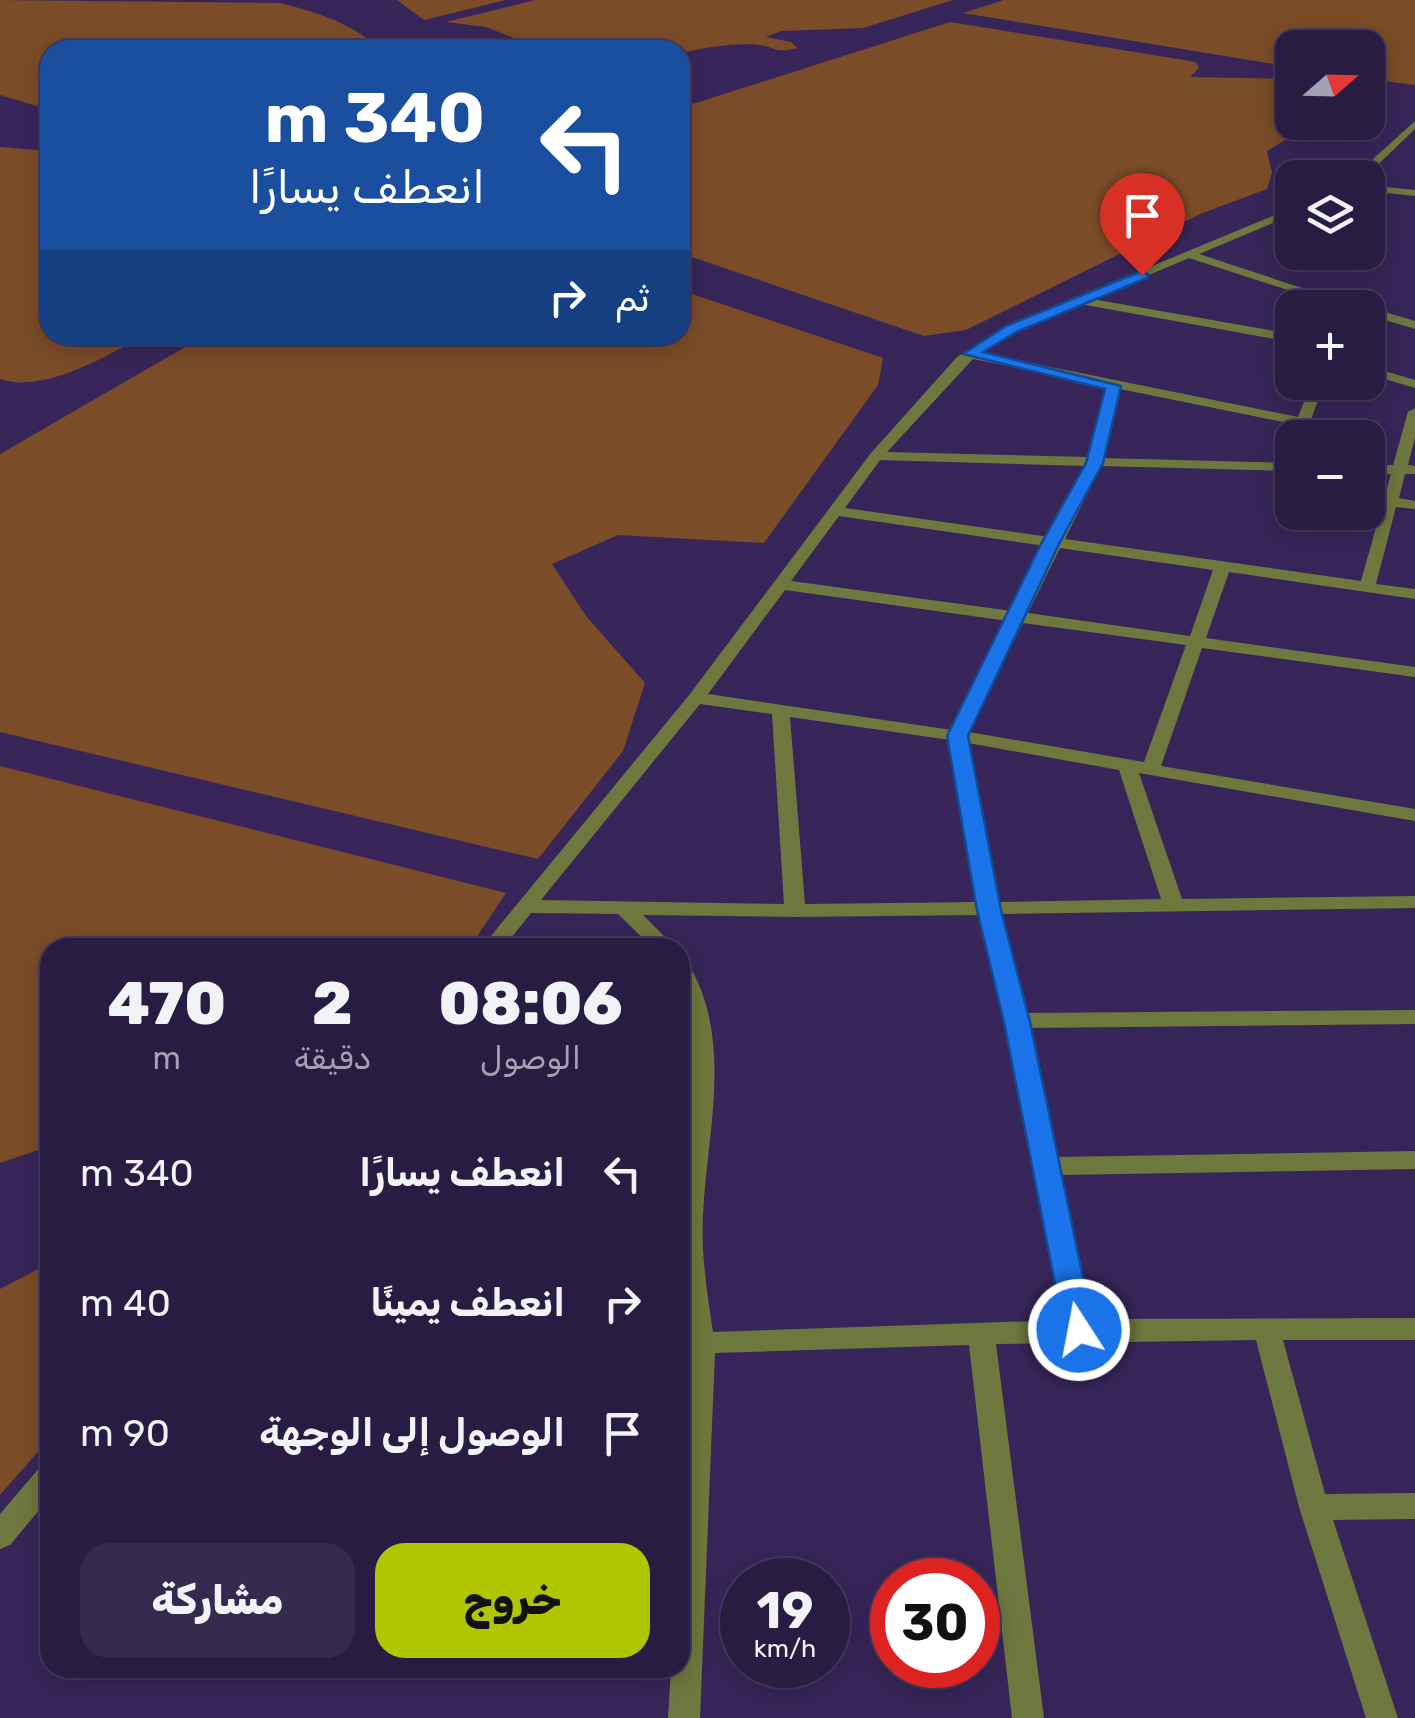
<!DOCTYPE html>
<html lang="ar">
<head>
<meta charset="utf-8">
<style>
  body { margin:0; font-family:Rubik,"Noto Naskh Arabic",sans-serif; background:#35294e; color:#f1f3f6; direction:rtl; height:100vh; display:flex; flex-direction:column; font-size:38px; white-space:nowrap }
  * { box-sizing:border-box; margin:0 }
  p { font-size:32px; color:#a5a1b2 }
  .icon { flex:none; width:55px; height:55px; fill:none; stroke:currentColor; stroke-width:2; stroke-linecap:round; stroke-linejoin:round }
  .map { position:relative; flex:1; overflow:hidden; direction:ltr }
  .details { position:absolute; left:40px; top:938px; width:650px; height:740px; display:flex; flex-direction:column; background:#291c43; border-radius:30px; box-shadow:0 5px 25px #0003,0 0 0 2px #453a5c; direction:rtl }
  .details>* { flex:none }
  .top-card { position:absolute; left:40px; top:40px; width:650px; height:305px; border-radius:30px; box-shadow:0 5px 25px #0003,0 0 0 2px #453a5c; direction:rtl; background:#1a4fa0; color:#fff; overflow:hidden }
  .needle { width:65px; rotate:70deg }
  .fabs { position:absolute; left:1275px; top:30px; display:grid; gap:20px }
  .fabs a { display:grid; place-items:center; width:110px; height:110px; border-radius:20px; background:#291c43; box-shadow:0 5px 25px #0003,0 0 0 2px #453a5c; font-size:50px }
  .speed { position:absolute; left:720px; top:1558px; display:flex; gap:20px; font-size:50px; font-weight:700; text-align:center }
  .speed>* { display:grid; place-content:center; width:130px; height:130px; border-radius:50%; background:#291c43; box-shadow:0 5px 25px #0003,0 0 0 2px #453a5c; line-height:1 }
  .speed small { font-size:25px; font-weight:400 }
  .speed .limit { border:15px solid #d22; background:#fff; color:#111 }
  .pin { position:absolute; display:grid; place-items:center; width:85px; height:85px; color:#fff; margin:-102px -42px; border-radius:50% 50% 50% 0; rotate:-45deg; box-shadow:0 0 10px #0007 }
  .pin .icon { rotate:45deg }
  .me { position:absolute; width:110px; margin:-55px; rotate:349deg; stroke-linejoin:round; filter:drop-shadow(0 0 8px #0008) }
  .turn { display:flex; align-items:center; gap:35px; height:210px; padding:0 40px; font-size:45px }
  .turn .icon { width:130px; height:130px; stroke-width:2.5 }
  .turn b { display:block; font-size:70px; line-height:85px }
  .then { display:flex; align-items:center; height:95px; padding:0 40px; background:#0003; gap:20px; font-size:38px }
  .eta { display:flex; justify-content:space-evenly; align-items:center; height:170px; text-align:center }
  .eta b { font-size:60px; font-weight:800; line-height:70px }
  .button { display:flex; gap:20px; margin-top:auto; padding:20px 40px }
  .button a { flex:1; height:115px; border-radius:30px; background:#b1c500; color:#111; font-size:40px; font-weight:800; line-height:115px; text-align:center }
  .button a+a { background:#35294e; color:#f1f3f6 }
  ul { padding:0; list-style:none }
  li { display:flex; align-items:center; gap:30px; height:130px; padding:0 40px }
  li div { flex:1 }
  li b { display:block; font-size:38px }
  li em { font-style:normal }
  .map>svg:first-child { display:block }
  .green { fill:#7b4c28 }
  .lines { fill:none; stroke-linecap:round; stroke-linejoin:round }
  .minor { fill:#6e783e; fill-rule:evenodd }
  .route { fill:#1a73e8; stroke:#114b97; stroke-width:2.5 }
</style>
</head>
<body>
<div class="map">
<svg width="1415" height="1718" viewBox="0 0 1415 1718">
  <rect width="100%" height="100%" fill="#372559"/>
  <g class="green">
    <path d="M0 0 280 3C315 12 354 23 380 50H50V110L0 95Z"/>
    <path d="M397 0H506L424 20Z"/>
    <path d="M535 0H953L863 28 781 31 766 37 791 42 797 48C773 54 778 47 759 45 741 42 697 48 680 54V50H544L486 27 446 22Z"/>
    <path d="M1004 0H1415V85L1368 79V48H1292V67L963 13Z"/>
    <path d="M950 22 1196 62 1199 68 1190 77 1292 79V122L1333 123 1300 131 1267 151 1272 173 1267 189 1200 214 966 330 924 336 680 253V108Z"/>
    <path d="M0 147 50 151V335H145C107 356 43 394 0 379Z"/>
    <path d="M680 290 883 358 878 385 764 543 618 535 552 564 586 616 645 683 623 751 538 859 0 732V454L206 335H680Z"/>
    <path d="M0 766 506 893 470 947 50 948V1146L0 1163Z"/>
    <path d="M50 1263V1438L0 1495V1289Z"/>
  </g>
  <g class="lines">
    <g class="minor">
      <path d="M1415 121V129L1364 178H1352Z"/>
      <path d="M1368 185 1415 190V196L1368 191Z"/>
      <path d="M1292 208V215L1199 254 1363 308H1343L1189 258 1092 299 1292 334V342L1080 304 1015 332 982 353 1298 417 1312 382H1325L1310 422 1303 426 1120 389 1103 458 1292 463V471L1101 466 1065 539 1361 581 1391 474 1368 473V465H1393L1408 412 1415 408V438L1408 465 1415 466V474H1405L1399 498 1415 501V509L1396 507 1376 584 1415 589V599L1229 572 1206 638 1415 667V677L1202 648 1161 766 1415 809V821L1139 773 1182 899 1415 896V908L1001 914 1026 1013 1415 1010V1024L1030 1028 1056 1157 1415 1151V1169L1060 1175 1090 1319 1415 1318V1340H1283L1325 1494 1415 1493V1519L1333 1520 1398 1718H1366L1299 1507 1256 1340 996 1344 1044 1718H1012L969 1345 715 1353 700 1718H668L671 1668H680V1499L689 1343 680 1283V1191L689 1115 691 1052 688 1021 680 990V961L688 963C734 1040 707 1131 703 1215 701 1254 707 1293 713 1332L1064 1320 1006 1021 980 915 795 917 643 915 676 948H653L618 914 531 913 503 948H481L690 694 871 453 957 357 1007 326ZM973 359 1107 386 1089 457 887 452ZM880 460 1086 466 1050 537 845 508ZM839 516 1046 546 1012 611 791 581ZM1060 548 1213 570 1190 636 1028 613ZM785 590 1008 621 952 730 708 694ZM1023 623 1186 645 1144 762 969 732ZM700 704 772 714 784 904 541 900ZM790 717 950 740 977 902 805 904ZM968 743 1119 770 1161 899 998 902Z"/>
      <path d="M1368 307 1415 321V329L1368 315Z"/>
      <path d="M1368 366 1415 380V388L1368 374Z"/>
      <path d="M50 1464V1497L10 1545 0 1549V1514L40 1467Z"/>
    </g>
  </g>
  <path class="route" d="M1142 271 1149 275 1147 278 1016 332 983 352 1121 386 1103 463 1059 544 968 736 1001 910 1030 1022 1094 1330 1089 1339 1079 1342 1068 1339 1064 1330 1004 1022 977 910 947 736 1041 544 1086 463 1105 389 963 354 1006 326Z"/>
</svg>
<div class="fabs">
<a><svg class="needle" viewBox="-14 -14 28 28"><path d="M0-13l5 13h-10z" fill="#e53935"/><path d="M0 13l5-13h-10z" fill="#a5a1b2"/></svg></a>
<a><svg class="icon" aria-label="layers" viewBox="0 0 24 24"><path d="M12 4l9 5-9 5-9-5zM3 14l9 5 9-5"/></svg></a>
<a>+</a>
<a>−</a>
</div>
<div class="speed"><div>19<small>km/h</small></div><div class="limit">30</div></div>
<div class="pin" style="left:1142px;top:275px;background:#d93025"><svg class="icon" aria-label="arrive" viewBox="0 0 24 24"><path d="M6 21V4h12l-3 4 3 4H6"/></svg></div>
<svg class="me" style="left:1079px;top:1330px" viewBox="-20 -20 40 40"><circle r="17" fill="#1a73e8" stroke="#fff" stroke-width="3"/><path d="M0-11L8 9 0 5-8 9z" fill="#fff"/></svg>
<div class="top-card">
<div class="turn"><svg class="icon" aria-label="left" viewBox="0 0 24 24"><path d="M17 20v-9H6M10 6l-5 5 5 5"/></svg><div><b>340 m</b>انعطف يسارًا</div></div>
<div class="then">ثم<svg class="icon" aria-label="right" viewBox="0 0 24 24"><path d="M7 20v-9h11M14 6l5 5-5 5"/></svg></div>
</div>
<section class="details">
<div class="eta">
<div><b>08:06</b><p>الوصول</p></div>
<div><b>2</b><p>دقيقة</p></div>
<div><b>470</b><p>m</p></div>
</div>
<ul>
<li><svg class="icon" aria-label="left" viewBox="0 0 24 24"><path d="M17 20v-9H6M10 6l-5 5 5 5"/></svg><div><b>انعطف يسارًا</b></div><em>340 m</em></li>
<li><svg class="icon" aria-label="right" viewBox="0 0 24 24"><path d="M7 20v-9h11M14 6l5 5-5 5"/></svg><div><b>انعطف يمينًا</b></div><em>40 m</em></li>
<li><svg class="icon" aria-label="arrive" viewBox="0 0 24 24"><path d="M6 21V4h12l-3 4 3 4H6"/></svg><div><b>الوصول إلى الوجهة</b></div><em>90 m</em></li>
</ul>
<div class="button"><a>خروج</a><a>مشاركة</a></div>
</section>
</div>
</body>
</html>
